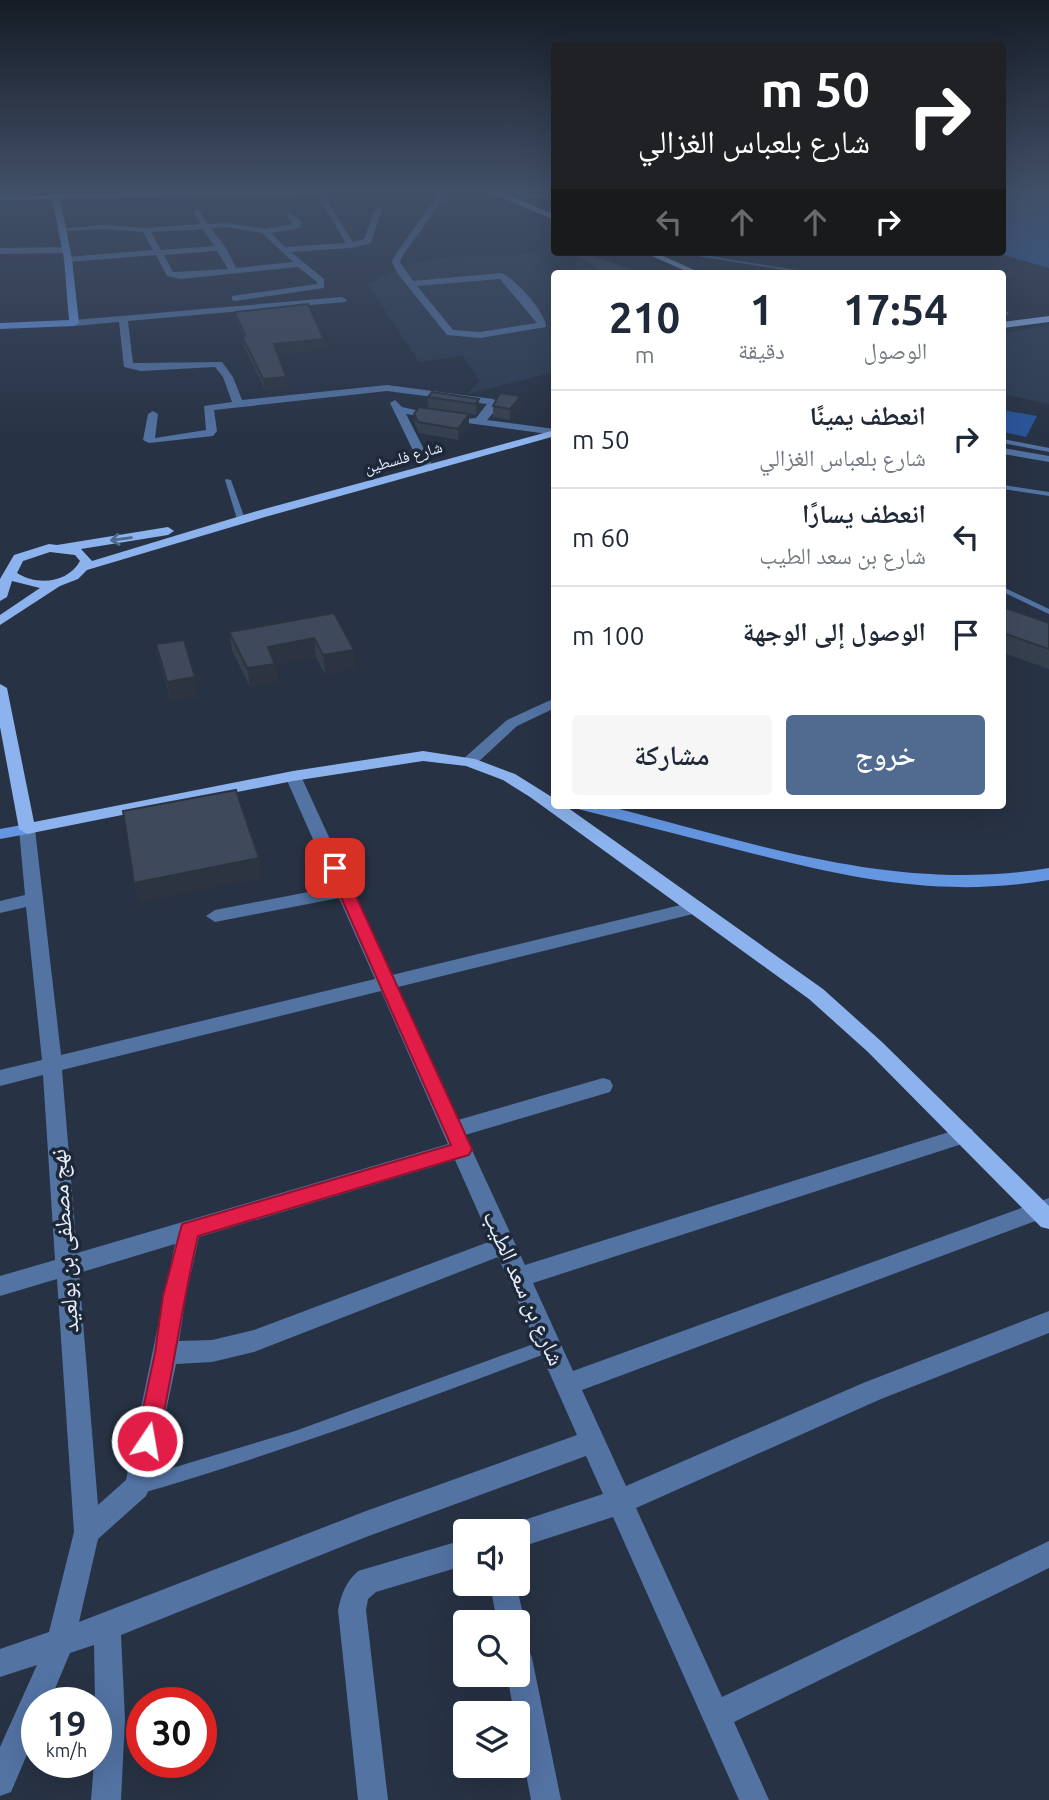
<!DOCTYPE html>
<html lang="ar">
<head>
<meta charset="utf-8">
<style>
  body { margin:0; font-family:Ubuntu,"Noto Naskh Arabic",sans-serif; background:#f6f6f7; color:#1f2937; direction:rtl; height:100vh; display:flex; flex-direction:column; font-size:26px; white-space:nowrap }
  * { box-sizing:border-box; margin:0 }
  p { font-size:23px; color:#747a83 }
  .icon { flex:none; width:38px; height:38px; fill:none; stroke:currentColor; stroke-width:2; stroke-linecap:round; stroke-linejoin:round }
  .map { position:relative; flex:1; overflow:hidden; direction:ltr }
  .side { position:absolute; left:551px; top:270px; width:455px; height:539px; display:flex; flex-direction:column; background:#fff; border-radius:7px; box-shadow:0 7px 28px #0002; direction:rtl }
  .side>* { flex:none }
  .guide { position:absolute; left:551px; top:42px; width:455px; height:214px; border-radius:7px; box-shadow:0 7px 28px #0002; direction:rtl; background:#202124; color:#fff; overflow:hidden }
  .buttons { position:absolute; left:453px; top:1519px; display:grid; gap:14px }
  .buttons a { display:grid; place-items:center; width:77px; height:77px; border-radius:7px; background:#fff; box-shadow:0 7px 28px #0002; font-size:35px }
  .speed { position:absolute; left:21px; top:1687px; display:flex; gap:14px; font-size:35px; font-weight:700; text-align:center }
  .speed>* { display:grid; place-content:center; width:91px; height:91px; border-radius:50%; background:#fff; box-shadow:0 7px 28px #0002; line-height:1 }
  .speed small { font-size:18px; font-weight:400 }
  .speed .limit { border:10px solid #d22; background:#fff; color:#111 }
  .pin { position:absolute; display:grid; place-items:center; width:60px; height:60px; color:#fff; margin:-30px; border-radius:14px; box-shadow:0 4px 10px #0006 }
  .me { position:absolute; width:77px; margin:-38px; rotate:12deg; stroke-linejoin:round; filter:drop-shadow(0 0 5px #0008) }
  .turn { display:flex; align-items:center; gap:24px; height:147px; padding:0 21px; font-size:32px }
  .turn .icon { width:91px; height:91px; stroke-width:2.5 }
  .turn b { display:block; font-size:49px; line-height:60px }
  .lanes { display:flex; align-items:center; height:66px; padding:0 21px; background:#0003; justify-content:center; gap:35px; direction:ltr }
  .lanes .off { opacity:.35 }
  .eta { display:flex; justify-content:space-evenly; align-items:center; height:119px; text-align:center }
  .eta b { font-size:42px; font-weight:600; line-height:49px }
  .cta { display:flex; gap:14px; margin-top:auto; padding:14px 21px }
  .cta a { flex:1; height:80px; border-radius:7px; background:#506a90; color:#fff; font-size:28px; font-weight:600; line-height:80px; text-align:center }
  .cta a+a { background:#f6f6f7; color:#1f2937 }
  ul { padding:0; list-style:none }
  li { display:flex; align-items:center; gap:21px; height:98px; padding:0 21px; border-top:2px solid #e0e1e3 }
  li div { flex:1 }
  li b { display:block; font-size:26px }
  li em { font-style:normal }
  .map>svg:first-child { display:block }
  .built { fill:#2e3d53 }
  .green { fill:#28569d }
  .forest { fill:#305fa7 }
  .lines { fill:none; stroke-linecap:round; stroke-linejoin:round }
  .lane { fill:#5373a3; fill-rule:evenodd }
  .street { fill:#5373a3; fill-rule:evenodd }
  .secondary { fill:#6496e2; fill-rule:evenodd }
  .primary { fill:#8cb3ed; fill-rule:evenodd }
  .wall { fill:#35404f }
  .shaded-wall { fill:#2b3440 }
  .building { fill:#3e4a5c; stroke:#2b3440; stroke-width:2 }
  .oneway { stroke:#4f678a }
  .route { fill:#e11d48; stroke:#92132f; stroke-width:2 }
  .labels { text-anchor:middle; stroke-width:7; stroke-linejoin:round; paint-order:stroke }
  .far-street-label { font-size:16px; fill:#e8effb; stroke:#1d2839 }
  .near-street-label { font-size:23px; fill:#e8effb; stroke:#1d2839 }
</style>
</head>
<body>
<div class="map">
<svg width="1049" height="1800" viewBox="0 0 1049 1800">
  <rect width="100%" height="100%" fill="#273244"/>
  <g class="built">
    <path d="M537 251 557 273H555V372L467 394 480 381 463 356 419 362 368 284 410 263 469 255 512 256Z"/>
    <path d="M1049 325V404L1003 394V333Z"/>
  </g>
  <path class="green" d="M1003 410 1037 416 1026 437 1003 432Z"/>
  <path class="forest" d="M1003 191H1049V268L994 252H1003Z"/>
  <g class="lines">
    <g class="lane">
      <path d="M672 252H685L815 273H802Z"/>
      <path d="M1003 310 1009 313 1006 315 1003 314Z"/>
      <path d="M1003 439 1049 448V452L1003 443Z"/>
      <path d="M226 479 231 480 245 519 244 521 237 519 225 480Z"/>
      <path d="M1003 485 1049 492V496L1003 489Z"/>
      <path d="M1003 587 1049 609V614L1003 592Z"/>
      <path d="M550 1338 555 1340 557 1345 555 1350C418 1402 280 1453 139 1494L134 1491 131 1486 134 1481 139 1478 295 1431Z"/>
    </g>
    <g class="street">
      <path d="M438 191H446L447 194 403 255 400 262 413 281 501 273C514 277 547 314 546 327L480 338 447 335 398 274 392 262 395 255 439 194ZM500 279 537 323 480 332 453 330 417 286Z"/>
      <path d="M553 192V196L522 199 518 197Z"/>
      <path d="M320 199H326L353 242 364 239 375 210 382 208 371 243 351 248 291 252 324 279V288L235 301 232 300V296L317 284V282L298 267 181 279 167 276 156 255 68 262 65 257 153 250 143 232 103 229 62 231 58 229 103 225 146 228 200 224 194 211 198 209 208 224 226 223 265 229 293 224 286 215 290 213 301 221 300 228 271 233 285 247 346 243ZM226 227 262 233 293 262 236 268 226 248 211 228ZM203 229 214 246 161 250 151 232ZM217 251 228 269 173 272 164 255Z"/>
      <path d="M0 248 67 247 71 250 67 253 0 254Z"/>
      <path d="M342 297 347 300 345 302 128 321 133 363 222 362 233 377 242 400 387 385 493 399 498 402 495 411 487 420 555 429V435L467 423V419L476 418 487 404 387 391 214 410 217 431 213 436 149 443 143 440 148 414 153 411 158 414 155 438 206 430 204 406 232 402 223 377 215 367 141 371 124 367 119 322 74 326 69 323 74 320Z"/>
      <path d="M395 400 402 407 442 416 437 419 406 414 434 469 432 471 422 469 390 403Z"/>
      <path d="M1003 448 1049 456V462L1003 454Z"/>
      <path d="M555 698V708L517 726 475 765H463L461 762 463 759 507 720Z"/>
      <path d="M293 771 301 776 392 975 697 901 706 907 697 913 398 987 458 1120 603 1078 610 1080 613 1086 610 1092 465 1135 525 1265 965 1127 972 1129 975 1135 972 1141 965 1143 533 1283 573 1371 1049 1198V1216L582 1390 626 1486 863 1383 1049 1311V1333L881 1399 636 1508 722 1697 1049 1541V1568L734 1722 769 1800H739L613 1517 518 1548V1531H506L509 1526 518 1522 603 1494 586 1456 366 1537 121 1635 125 1719 121 1800H91L94 1762H96L94 1645 70 1653 49 1703H37V1731L11 1792 0 1796V1747L37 1665 0 1677V1649L49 1632 74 1532 57 1279 0 1296V1276L55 1260 43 1075 0 1086V1070L42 1060 26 907 0 913V901L25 895 19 829 27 824 35 829 61 1055 375 979 339 898 215 922 206 916 215 910 334 887 285 776ZM381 991 448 1144 77 1253 62 1070ZM455 1160 491 1241 254 1330 212 1340 179 1341 186 1296 199 1237ZM175 1244 126 1480 98 1505 79 1273ZM498 1257 577 1435 366 1511 79 1622 98 1539 146 1496 150 1487 176 1364 212 1362 254 1352Z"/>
      <path d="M466 1539V1565L376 1592 368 1599 366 1610 388 1800H358L338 1610C342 1593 345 1583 358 1571Z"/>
      <path d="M490 1584H516L525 1622 521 1632 518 1633V1622H497Z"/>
      <path d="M518 1644 528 1648 532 1658 561 1800H531L518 1732V1713H514L507 1675H518Z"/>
    </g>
    <g class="secondary">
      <path d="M56 195 60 197 72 259 79 323 74 326 0 329V323L69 320 64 259 52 197Z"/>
      <path d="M576 805H604C750 842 897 894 1049 868V880C939 899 844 877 739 850 685 836 632 823 578 809Z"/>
      <path d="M27 824 35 829 33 833 0 839V829Z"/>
    </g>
    <g class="primary">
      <path d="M229 191H331L327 193 0 200V196Z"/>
      <path d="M492 191H499L555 215V220L492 194Z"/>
      <path d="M643 252H654L701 273H690Z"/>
      <path d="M1049 316V322L1003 328V322Z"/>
      <path d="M555 430V436L265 517 87 570 78 579 60 586 0 625V615L40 588 12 581 7 597 0 601V579L14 555 49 544 57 545 168 527 174 531 168 535 81 549 92 561 257 511ZM50 552 75 555 80 561C68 583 37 586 17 573L23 561Z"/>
      <path d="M0 684 7 688 34 822 293 771 423 751 475 759 515 774 555 799V805H564L823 989 882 1042 1049 1206V1229L1041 1227 868 1052 809 999 530 797 503 780 466 766 423 761 293 781 27 834 19 829 0 727Z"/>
    </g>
  </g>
  <g class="wall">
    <path d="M577 257 644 273H581L576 270Z"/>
    <path d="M235 312 325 349 278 354 286 377 288 388 265 390 244 347 243 336 237 322Z"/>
    <path d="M521 396V407L510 420 493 417V406Z"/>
    <path d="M428 397 479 399V410L476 415 428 408Z"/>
    <path d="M414 414H469V426L458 440 419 433 415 425Z"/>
    <path d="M1003 607 1049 623V669L1003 653Z"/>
    <path d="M334 613 356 669 325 674 316 657 275 665 278 683 250 687 232 650 229 632Z"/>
    <path d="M156 644 198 697 171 701 160 663Z"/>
  </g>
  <g class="shaded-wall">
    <path d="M324 339 325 349 275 354 274 344Z"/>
    <path d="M286 377 288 388 265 390 263 379Z"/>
    <path d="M521 396V407L510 420V409Z"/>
    <path d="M479 399V410L476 415V404Z"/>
    <path d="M469 414V426L458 440V429Z"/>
    <path d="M314 638 316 657 275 665 278 683 250 687 247 668 268 647Z"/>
    <path d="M354 650 356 669 325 674 323 655Z"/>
    <path d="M195 677 198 697 171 701 167 682Z"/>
    <path d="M259 858 263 878 139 903 134 883Z"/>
  </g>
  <g class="building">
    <path d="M579 252H584L644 273H601L577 257Z"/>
    <path d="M308 304 324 339 274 344 286 377 263 379 242 336H245L235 312Z"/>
    <path d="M432 392 479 399 476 404 428 397Z"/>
    <path d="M500 393 521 396 510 409 493 406Z"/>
    <path d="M419 407 469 414 458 429 418 422 414 414Z"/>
    <path d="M1003 607 1049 623V649L1003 633Z"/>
    <path d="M334 613 354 650 323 655 314 638 268 647 275 664 247 668 229 632Z"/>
    <path d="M184 640 195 677 167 682 156 644Z"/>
    <path d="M236 790 259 858 134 883 123 811Z"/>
  </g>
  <defs><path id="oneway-shaft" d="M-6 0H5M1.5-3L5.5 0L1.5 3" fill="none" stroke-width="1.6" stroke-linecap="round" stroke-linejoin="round" transform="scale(1.75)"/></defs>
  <use class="oneway" href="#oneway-shaft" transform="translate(121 539) rotate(172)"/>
  <linearGradient id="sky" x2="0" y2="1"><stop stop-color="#151c25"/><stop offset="0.43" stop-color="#414f67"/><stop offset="1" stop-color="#414f67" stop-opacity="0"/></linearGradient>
  <rect width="1049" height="443" fill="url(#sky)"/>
  <path class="route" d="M335 863 343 868 472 1149 469 1155 462 1157 198 1236C182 1304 173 1373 158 1441L155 1449 147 1452 139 1449 136 1441 155 1353 163 1296 182 1224 451 1145 328 868Z"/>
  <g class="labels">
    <g class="far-street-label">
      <text transform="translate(403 457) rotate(-16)" y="6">شارع فلسطين</text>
    </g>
    <g class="near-street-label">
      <text transform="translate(64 1241) rotate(-94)" y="8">نهج مصطفى بن بولعيد</text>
      <text transform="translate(524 1288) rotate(66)" y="8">شارع بن سعد الطيب</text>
    </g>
  </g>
</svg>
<div class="buttons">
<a><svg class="icon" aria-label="sound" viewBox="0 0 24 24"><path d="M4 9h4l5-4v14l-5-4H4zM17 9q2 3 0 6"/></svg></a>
<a><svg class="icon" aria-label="search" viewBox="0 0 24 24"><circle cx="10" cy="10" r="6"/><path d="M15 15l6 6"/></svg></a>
<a><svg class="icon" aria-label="layers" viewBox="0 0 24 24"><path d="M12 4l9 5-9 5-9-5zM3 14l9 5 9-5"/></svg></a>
</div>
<div class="speed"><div>19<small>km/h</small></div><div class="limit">30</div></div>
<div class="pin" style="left:335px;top:868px;background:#d93025"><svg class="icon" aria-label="arrive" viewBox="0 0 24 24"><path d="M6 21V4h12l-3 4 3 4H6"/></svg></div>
<svg class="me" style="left:147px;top:1441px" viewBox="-20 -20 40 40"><circle r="17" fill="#e11d48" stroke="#fff" stroke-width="3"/><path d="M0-11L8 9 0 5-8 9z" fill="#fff"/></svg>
<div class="guide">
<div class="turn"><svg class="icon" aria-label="right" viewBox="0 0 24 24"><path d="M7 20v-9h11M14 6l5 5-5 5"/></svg><div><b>50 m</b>شارع بلعباس الغزالي</div></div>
<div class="lanes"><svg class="icon off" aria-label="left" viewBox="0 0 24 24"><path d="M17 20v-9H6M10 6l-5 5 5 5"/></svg><svg class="icon off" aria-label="ahead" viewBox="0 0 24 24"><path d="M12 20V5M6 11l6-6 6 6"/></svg><svg class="icon off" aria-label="ahead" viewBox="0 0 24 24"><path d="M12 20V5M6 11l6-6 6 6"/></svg><svg class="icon" aria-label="right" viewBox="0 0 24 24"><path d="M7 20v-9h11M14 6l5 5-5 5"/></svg></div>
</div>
<section class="side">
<div class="eta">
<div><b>17:54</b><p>الوصول</p></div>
<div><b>1</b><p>دقيقة</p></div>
<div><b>210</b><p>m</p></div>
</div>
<ul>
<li><svg class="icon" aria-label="right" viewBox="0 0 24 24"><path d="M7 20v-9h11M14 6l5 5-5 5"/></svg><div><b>انعطف يمينًا</b><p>شارع بلعباس الغزالي</p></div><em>50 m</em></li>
<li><svg class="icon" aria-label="left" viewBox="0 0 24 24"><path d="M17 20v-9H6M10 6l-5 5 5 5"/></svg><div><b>انعطف يسارًا</b><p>شارع بن سعد الطيب</p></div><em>60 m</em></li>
<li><svg class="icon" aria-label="arrive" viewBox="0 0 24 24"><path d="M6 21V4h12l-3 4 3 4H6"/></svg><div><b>الوصول إلى الوجهة</b></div><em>100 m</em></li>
</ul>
<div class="cta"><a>خروج</a><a>مشاركة</a></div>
</section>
</div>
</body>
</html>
